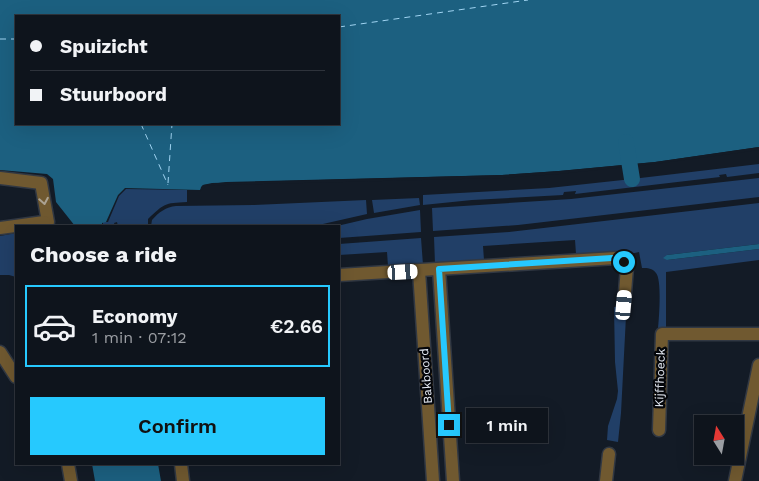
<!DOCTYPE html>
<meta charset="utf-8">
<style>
body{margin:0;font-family:"Work Sans",sans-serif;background:#1c2129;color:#f1f3f6;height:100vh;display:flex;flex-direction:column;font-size:19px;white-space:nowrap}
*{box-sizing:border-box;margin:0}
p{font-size:16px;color:#9b9ea3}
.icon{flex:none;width:28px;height:28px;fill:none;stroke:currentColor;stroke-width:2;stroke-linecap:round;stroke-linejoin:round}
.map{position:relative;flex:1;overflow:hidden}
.sheet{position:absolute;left:15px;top:225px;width:325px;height:240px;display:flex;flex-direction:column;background:#0e141c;border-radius:0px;box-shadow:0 5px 20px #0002,0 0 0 1px #2e333b}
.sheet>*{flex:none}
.banner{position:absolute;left:15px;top:15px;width:325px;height:110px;border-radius:0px;box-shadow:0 5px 20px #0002,0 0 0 1px #2e333b;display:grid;align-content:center;height:110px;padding:0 15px;background:#0e141c}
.needle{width:32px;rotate:349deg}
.tools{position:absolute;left:694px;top:415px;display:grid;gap:10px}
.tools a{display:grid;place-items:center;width:50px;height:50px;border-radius:0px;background:#0e141c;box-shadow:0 5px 20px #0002,0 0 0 1px #2e333b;font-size:25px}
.end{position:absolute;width:22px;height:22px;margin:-11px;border:6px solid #26c9fe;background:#111;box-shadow:0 0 0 2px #111}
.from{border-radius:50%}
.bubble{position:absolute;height:35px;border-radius:0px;background:#0e141c;box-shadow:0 5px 20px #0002,0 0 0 1px #2e333b;font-size:16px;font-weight:600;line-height:35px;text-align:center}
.car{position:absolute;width:15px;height:30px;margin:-15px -8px;border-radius:6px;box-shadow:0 0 4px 1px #0007;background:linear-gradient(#fff 24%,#345 0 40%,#fff 0 76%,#345 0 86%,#fff 0)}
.banner b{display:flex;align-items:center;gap:18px;height:48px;font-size:19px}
.banner b+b{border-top:1px solid #2e333b}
.banner i{width:12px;height:12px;background:#f1f3f6}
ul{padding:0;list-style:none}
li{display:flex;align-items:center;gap:15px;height:82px;margin:0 10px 8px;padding:0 5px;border:2px solid transparent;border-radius:0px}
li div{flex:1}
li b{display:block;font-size:19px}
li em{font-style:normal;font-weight:600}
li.selected{border-color:#26c9fe}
li>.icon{width:45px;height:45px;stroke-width:1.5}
h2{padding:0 15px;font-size:22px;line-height:60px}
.primary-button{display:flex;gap:10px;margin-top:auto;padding:10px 15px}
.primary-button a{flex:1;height:58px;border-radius:0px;background:#26c9fe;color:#111;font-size:20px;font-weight:600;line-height:58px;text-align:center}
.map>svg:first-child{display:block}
</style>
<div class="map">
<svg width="759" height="481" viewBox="0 0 759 481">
<rect width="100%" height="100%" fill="#131b26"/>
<path fill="#213f67" d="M759,164V173L727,177L726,174L719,175L720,177L575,194L576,191L564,192L563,195L472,200L423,205V195L549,188L632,179Z
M759,178V197L518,225L433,231L432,208L571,199Z
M126,189L187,190V202C164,203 164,204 148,219V226H118L117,222L114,223L115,226H103V222H108L119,196Z
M419,198L420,205L374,213L372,200Z
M366,200L367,214L314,226H151L152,220C159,212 166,207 176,206L254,205Z
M759,203V244L667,255V260L759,249V260L666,272V329H658C659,318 662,280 656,273C652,268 648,268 642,268L639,252L630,254L626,251H623L576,254L575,240L483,246L484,260L435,264L434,237L509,232Z
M420,210L421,232L339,238V226H337L367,219Z
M16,233V277L9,275H0V236Z
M421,238L423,265L388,266L387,252L339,255V244Z
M614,307H619V315L626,316L621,413L618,442L607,440L608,426L617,399L618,391L615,362Z"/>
<path fill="#1c6080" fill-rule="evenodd" d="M0,0H759V147L655,162L559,171L502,175L226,182L203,185L200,190L125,188L118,195L106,222L102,223V226H75L56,202L53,179L47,174L0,170ZM16,16H339V124H16Z
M759,244V249L667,260L663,258L667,255Z
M92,464H158L161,481H95Z"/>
<path fill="#131b26" d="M759,147V150L730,154L655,164L559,174L502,178L226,185L206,186L200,192L201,187L203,185L212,183L502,175L559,171L655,162Z"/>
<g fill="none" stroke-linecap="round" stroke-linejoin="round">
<path stroke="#1c6080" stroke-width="16" d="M626,142L632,179"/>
<path stroke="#a1d5f3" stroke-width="1" stroke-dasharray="6 5" stroke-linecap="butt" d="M339,27L528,0
M0,39H16
M141,124L168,185
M168,183L172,124"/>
<g stroke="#313843" stroke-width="15">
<path id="pedestrian" d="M0,178L41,183L48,222H44"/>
</g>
<g stroke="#313843" stroke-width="15">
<path id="minor" d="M0,228L44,222
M439,269L453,481
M419,271L433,481
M339,275L616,258L622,260L627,267L624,305
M0,352L16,377
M659,430L662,334H759
M68,464L71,481
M181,464L183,481
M606,481L609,454
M735,481L759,365"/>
</g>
<use href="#pedestrian" stroke="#705930" stroke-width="12"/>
<use href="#minor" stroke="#705930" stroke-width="12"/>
</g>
<defs><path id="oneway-chevron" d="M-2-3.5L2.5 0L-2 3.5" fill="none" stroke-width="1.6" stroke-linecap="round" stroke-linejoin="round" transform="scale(1.25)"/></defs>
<use stroke="#aba292" href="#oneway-chevron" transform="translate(44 201) rotate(80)"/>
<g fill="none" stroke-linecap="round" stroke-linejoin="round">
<path stroke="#26c9fe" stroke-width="6" d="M449,425L439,269L612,258H620L624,262"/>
</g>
<g text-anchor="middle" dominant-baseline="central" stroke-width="4.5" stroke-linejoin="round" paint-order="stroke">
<g font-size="12" fill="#e6ebf4" stroke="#04060a">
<text transform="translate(426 376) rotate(-94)">Bakboord</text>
<text transform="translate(660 378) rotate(-88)">Kijffhoeck</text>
</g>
</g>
</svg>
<div class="tools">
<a><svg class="needle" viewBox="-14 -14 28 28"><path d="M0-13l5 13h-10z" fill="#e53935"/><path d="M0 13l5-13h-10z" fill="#9b9ea3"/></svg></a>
</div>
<i class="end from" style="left:624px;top:262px"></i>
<i class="end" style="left:449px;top:425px"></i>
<div class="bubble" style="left:466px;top:408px;width:82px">1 min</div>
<i class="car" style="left:403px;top:272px;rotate:87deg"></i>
<i class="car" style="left:624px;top:305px;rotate:5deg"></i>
<div class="banner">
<b><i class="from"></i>Spuizicht</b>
<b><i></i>Stuurboord</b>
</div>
<section class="sheet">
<h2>Choose a ride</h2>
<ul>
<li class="selected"><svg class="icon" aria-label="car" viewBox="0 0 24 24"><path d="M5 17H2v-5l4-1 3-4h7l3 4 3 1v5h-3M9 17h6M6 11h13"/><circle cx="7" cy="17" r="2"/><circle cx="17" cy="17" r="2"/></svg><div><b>Economy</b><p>1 min · 07:12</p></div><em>€2.66</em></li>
</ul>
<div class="primary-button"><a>Confirm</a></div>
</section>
</div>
